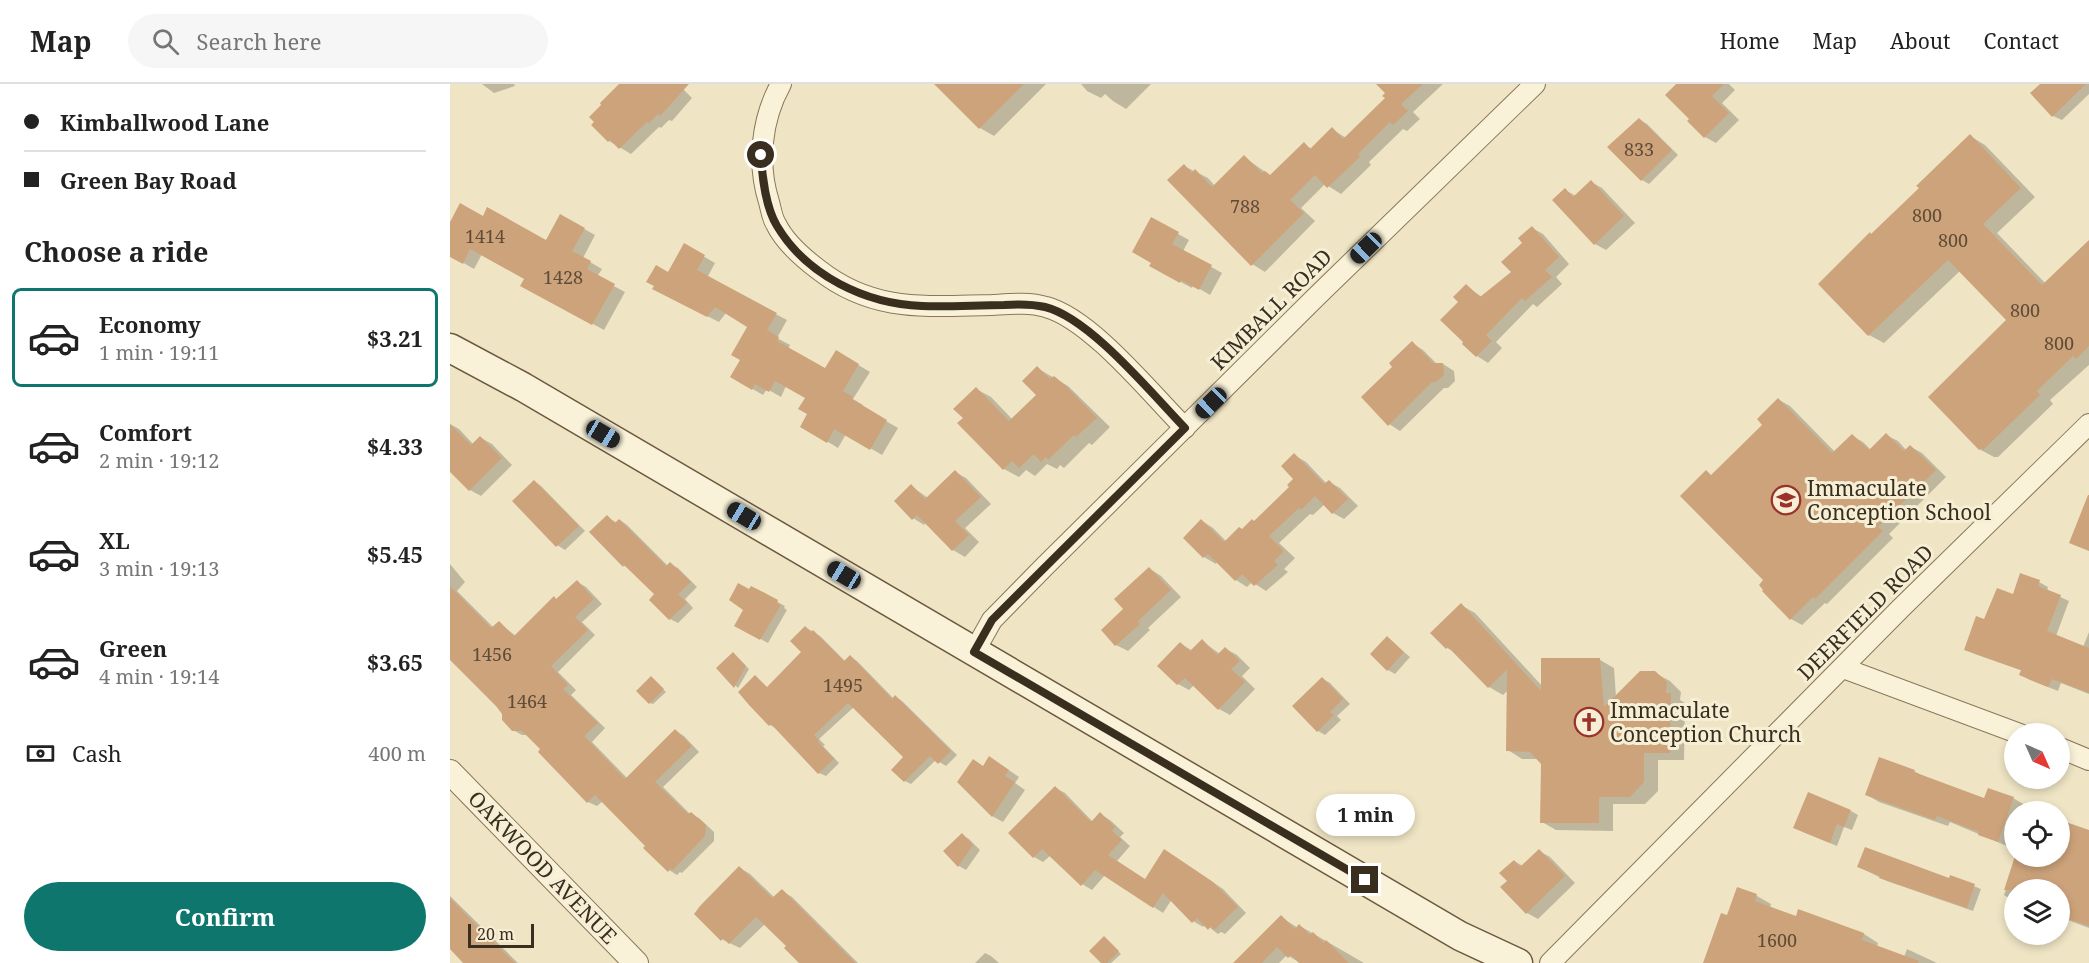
<!DOCTYPE html>
<meta charset="utf-8">
<style>
body{margin:0;font-family:"Noto Serif",serif;background:#f6f6f6;color:#222;height:100vh;display:flex;flex-direction:column;font-size:22px;white-space:nowrap}
*{box-sizing:border-box;margin:0}
p{font-size:20px;color:#767676}
.icon{flex:none;width:33px;height:33px;fill:none;stroke:currentColor;stroke-width:2;stroke-linecap:round;stroke-linejoin:round}
.map{position:relative;flex:1;overflow:hidden}
.side{display:flex;flex-direction:column;background:#fff;width:450px}
.side>*{flex:none}
.hud{display:grid;align-content:center;height:132px;padding:0 24px;background:#fff}
.needle{width:39px;rotate:135deg}
.tools{position:absolute;left:1554px;top:639px;display:grid;gap:12px}
.tools a{display:grid;place-items:center;width:66px;height:66px;border-radius:50%;background:#fff;box-shadow:0 3px 9px #0003;font-size:30px}
.scale{position:absolute;left:18px;bottom:15px;width:66px;box-sizing:border-box;padding-left:6px;border:3px solid #3a2e1f;border-top:0;font-size:16px;line-height:21px;white-space:nowrap;color:#3a2e1f;-webkit-text-stroke:4px #f6efd5;paint-order:stroke}
.end{position:absolute;width:27px;height:27px;margin:-14px;border:8px solid #3a2e1f;background:#fff;box-shadow:0 0 0 3px #fff}
.from{border-radius:50%}
.bubble{position:absolute;height:42px;border-radius:21px;background:#fff;box-shadow:0 3px 9px #0003;font-size:20px;font-weight:700;line-height:42px;text-align:center}
.car{position:absolute;width:18px;height:36px;margin:-18px -9px;border-radius:8px;box-shadow:0 0 4px 2px #0007;background:linear-gradient(#222 24%,#8ab4d8 0 40%,#222 0 76%,#8ab4d8 0 86%,#222 0)}
.hud b{display:flex;align-items:center;gap:21px;height:57px;font-size:22px}
.hud b+b{border-top:2px solid #e0e0e0}
.hud i{width:15px;height:15px;background:#222}
ul{padding:0;list-style:none}
li{display:flex;align-items:center;gap:18px;height:99px;margin:0 12px 9px;padding:0 12px;border:3px solid transparent;border-radius:9px}
li div{flex:1}
li b{display:block;font-size:22px}
li em{font-style:normal;font-weight:700}
li.active{border-color:#0f766e}
li>.icon{width:54px;height:54px;stroke-width:1.5}
h2{padding:0 24px;font-size:27px;line-height:72px}
.pay{display:flex;align-items:center;gap:15px;height:66px;padding:0 24px;font-size:22px}
.pay p{margin-inline-start:auto}
.button{display:flex;gap:12px;margin-top:auto;padding:12px 24px}
.button a{flex:1;height:69px;border-radius:36px;background:#0f766e;color:#fff;font-size:24px;font-weight:700;line-height:69px;text-align:center}
header{display:flex;align-items:center;gap:36px;box-sizing:border-box;height:84px;padding:0 30px;background:#fff;border-bottom:2px solid #e0e0e0}
header strong{font-size:28px}
nav{display:flex;gap:33px;margin-inline-start:auto;font-size:21px}
.search{width:420px;height:54px;background:#f6f6f6;display:flex;align-items:center;gap:15px;box-sizing:border-box;padding:0 21px;border-radius:33px;color:#767676;font-size:22px}
main{display:flex;flex:1;min-height:0}
.map>svg:first-child{display:block}
</style>
<header>
<strong>Map</strong>
<div class="search"><svg class="icon" aria-label="search" viewBox="0 0 24 24"><circle cx="10" cy="10" r="6"/><path d="M15 15l6 6"/></svg>Search here</div>
<nav><a>Home</a><a>Map</a><a>About</a><a>Contact</a></nav>
</header>
<main>
<section class="side">
<div class="hud">
<b><i class="from"></i>Kimballwood Lane</b>
<b><i></i>Green Bay Road</b>
</div>
<h2>Choose a ride</h2>
<ul>
<li class="active"><svg class="icon" aria-label="car" viewBox="0 0 24 24"><path d="M5 17H2v-5l4-1 3-4h7l3 4 3 1v5h-3M9 17h6M6 11h13"/><circle cx="7" cy="17" r="2"/><circle cx="17" cy="17" r="2"/></svg><div><b>Economy</b><p>1 min · 19:11</p></div><em>$3.21</em></li>
<li><svg class="icon" aria-label="car" viewBox="0 0 24 24"><path d="M5 17H2v-5l4-1 3-4h7l3 4 3 1v5h-3M9 17h6M6 11h13"/><circle cx="7" cy="17" r="2"/><circle cx="17" cy="17" r="2"/></svg><div><b>Comfort</b><p>2 min · 19:12</p></div><em>$4.33</em></li>
<li><svg class="icon" aria-label="car" viewBox="0 0 24 24"><path d="M5 17H2v-5l4-1 3-4h7l3 4 3 1v5h-3M9 17h6M6 11h13"/><circle cx="7" cy="17" r="2"/><circle cx="17" cy="17" r="2"/></svg><div><b>XL</b><p>3 min · 19:13</p></div><em>$5.45</em></li>
<li><svg class="icon" aria-label="car" viewBox="0 0 24 24"><path d="M5 17H2v-5l4-1 3-4h7l3 4 3 1v5h-3M9 17h6M6 11h13"/><circle cx="7" cy="17" r="2"/><circle cx="17" cy="17" r="2"/></svg><div><b>Green</b><p>4 min · 19:14</p></div><em>$3.65</em></li>
</ul>
<div class="pay"><svg class="icon" aria-label="cash" viewBox="0 0 24 24"><path d="M3 7h18v10H3z"/><circle cx="12" cy="12" r="2"/></svg>Cash<p>400 m</p></div>
<div class="button"><a>Confirm</a></div>
</section>
<div class="map">
<svg width="1639" height="879" viewBox="0 0 1639 879">
<rect width="100%" height="100%" fill="#efe5c5"/>
<path fill="#0003" d="M32,0H64L65,2L44,9Z
M171,0H228L242,14L222,37L219,36L211,44L209,43L181,70L159,57Z
M495,0H596L544,52L530,44L490,4Z
M631,0H701L676,25L663,17L655,10L651,14L637,7Z
M929,0H993L963,28L970,35L957,47L953,45L919,78L921,81L891,110L875,100L851,124L865,137L815,188L802,180L734,82L758,94L765,102L794,73L821,92L854,60L862,65L882,45L896,54L937,14V9Z
M1228,0H1279L1285,6L1272,19L1289,36L1266,59L1255,53L1241,35Z
M1592,0H1639V10L1612,36L1603,32Z
M1190,36L1197,40L1228,71L1199,100L1192,96Z
M1520,52L1535,61L1585,113L1547,149L1596,200L1639,170V281L1600,316L1603,320L1548,373H1544L1529,365L1558,236L1511,186L1434,259L1419,251L1422,151L1471,105Z
M1141,98L1152,104L1185,139L1156,166L1145,160L1115,106L1126,112Z
M111,132L145,151L133,174L152,185L147,193L175,208L154,246L72,201L76,195L32,170L24,185L0,171V141L33,134L96,158Z
M701,135L739,156L733,167L772,189L760,211L743,201L742,204L701,182Z
M1082,144L1093,150L1119,180L1106,193L1112,200L1087,223L1083,220L1046,258L1052,264L1038,279L1027,272L1010,218L1016,202L1032,213L1063,189Z
M234,161L265,179L257,194L337,236L327,254L340,261L338,265L376,286L387,268L420,288L403,315L413,321L412,323L448,344L432,371L396,350L388,364L352,342L359,330L357,314L336,302L331,313L317,305L313,311L282,293L292,275L299,242L276,229L269,238L215,211L219,190Z
M962,259L973,266L987,280H993L1004,287L1005,297L998,304H994L950,347L939,340L944,283Z
M587,284L618,302L660,343L642,361L639,359L614,384L610,381L607,385L597,380L585,392L576,386L569,393L554,385L515,334L526,305L541,313L563,336L588,311Z
M1329,316L1340,322L1385,368L1402,352L1413,358L1421,366L1436,351L1448,357L1457,367L1461,363L1472,369L1496,393L1439,450L1443,454L1377,520L1375,519L1352,541L1341,535L1315,496L1262,392L1315,341Z
M0,340L9,345L24,361L31,354L42,360L62,381L31,412L20,406L0,386Z
M844,371L856,378L877,400L879,398L890,404L908,422L894,435L883,429L875,420L863,431L860,430L829,459L845,474L834,485L838,488L816,507L802,498L797,503L786,496L767,478L766,480L754,473L735,454L752,437L763,444L777,458L805,438L841,403L845,395Z
M505,388L516,394L541,420L515,444L529,458L515,473L503,466L476,438L474,441L463,434L461,402L478,414Z
M84,397L91,402L135,447L115,466L107,461Z
M157,433L167,439L170,436L177,441L218,482L220,480L228,484L247,503L235,515L243,524L228,539L220,535L201,516L207,510L180,485L173,481Z
M0,480L15,498L7,507L44,544L49,539L66,552L127,498L136,503L152,520L132,538L145,551L108,588L126,606L121,611L155,644L142,658L178,695L226,647L234,652L249,668L213,703L240,730L249,734L264,748V757L232,789L230,788L227,791L219,786L153,717L147,722L138,718L78,651H72L63,646L54,630L0,575Z
M700,485L711,492L731,513L698,544L700,546L678,567L666,561L653,546L675,525Z
M1589,498L1598,503L1597,507L1619,517L1606,552L1633,563L1639,548V610L1611,599L1608,607L1580,596L1571,591L1573,587L1525,570L1516,565L1535,537L1564,512Z
M301,504L335,522L334,524L337,526L318,559L286,541L295,526Z
M1011,521L1025,529L1093,603L1150,576L1164,584L1166,613L1205,589L1220,597L1231,608L1230,616L1235,619L1234,676H1208V707L1195,720H1163V747L1106,746L1092,738V679L1089,675H1072L1058,666V606L1053,611L1039,603L1006,569L997,564Z
M355,543L370,552L396,578L401,573L407,577L444,615L446,613L452,617L507,671L496,682L486,676L461,700L455,697V673L404,623L369,655L375,661L373,662L389,679L376,692L369,689L327,645L320,641L305,593L318,604L353,568Z
M937,554L960,573L945,590L938,586Z
M752,557L770,570L776,565L787,571L800,584L792,592L805,605L780,631L769,625L744,601L739,606L728,600L731,560L743,567Z
M284,570L299,585L288,604L268,584Z
M873,595L880,599L900,620L887,632L891,636L875,651L868,647Z
M204,596L216,608L203,620L200,619Z
M551,681L569,693L565,699L575,706L553,738L542,732L534,683Z
M1464,687L1476,694L1535,716L1563,714L1575,721L1574,725L1581,728H1564V765L1500,738L1498,742L1429,718L1417,711Z
M606,704L615,709L643,738L650,730L660,736L674,749L670,753L680,762L667,777L695,796L724,772L773,805L796,829L775,850L771,848L768,850L755,840L753,843L743,837L722,815L713,829L655,791L642,806L632,800L601,771L593,778L584,773Z
M1401,727L1408,731L1402,746L1394,743L1387,762L1353,748Z
M1610,738L1639,748V844L1610,833V806H1564V817L1554,811L1567,772H1610Z
M512,751L519,755L530,766L516,786L509,782L495,767Z
M1089,767L1100,773L1125,799L1088,835L1077,829L1059,797L1064,777L1073,782Z
M1409,783L1500,796L1501,793L1531,805L1523,827L1437,797Z
M290,784L300,790L325,814L332,807L342,813L408,879H351L338,862L315,840L290,864L271,855Z
M1288,805L1307,812L1321,820L1320,824L1347,834L1349,827L1414,850L1428,859L1427,863L1454,873L1457,865L1487,879H1261Z
M0,812L68,879H15L0,864Z
M831,833L848,844L850,842L914,879H850L837,871L829,879H784Z
M657,856L671,870L661,879H653Z
M535,869L541,872L549,879H525Z"/>
<path fill="#cda37b" d="M169,0H239L210,32L208,30L199,39L197,38L169,65L160,56L158,58L141,41L144,38L139,33L151,21L150,19Z
M484,0H574L529,45Z
M926,0H973L951,20L958,27L943,41L940,38L908,70L910,73L877,104L865,91L840,116L854,129L801,182L717,96L734,80L742,89L745,85L762,103L794,71L812,89L815,87L820,91L854,58L860,65L882,43L893,55L935,14L932,12L935,9Z
M1226,0H1274L1262,12L1279,29L1254,54L1237,37L1239,35L1215,11Z
M1590,0H1636L1602,33L1580,9Z
M1189,34L1222,66L1191,97L1157,63Z
M1520,50L1571,104L1533,140L1592,201L1639,156V262L1626,275L1623,272L1587,307L1590,311L1533,366L1531,364L1529,366L1478,313L1556,236L1498,176L1418,252L1368,200L1420,148L1421,150L1469,104L1466,102Z
M1141,96L1174,132L1144,161L1102,116L1115,104L1123,113Z
M10,119L33,132L37,123L96,156L110,130L135,144L122,167L141,177L137,185L165,200L142,241L70,202L74,195L20,165L13,180L0,173V138Z
M701,133L729,148L722,160L762,181L749,206L731,196L730,199L699,182L701,179L682,168Z
M1082,142L1109,173L1095,186L1102,193L1075,217L1072,214L1036,251L1042,257L1026,273L1012,260L1013,258L990,236L1008,218L1003,213L1016,200L1030,213L1061,188L1051,178L1072,159L1068,154Z
M234,159L255,171L247,186L327,229L317,246L329,253L327,257L375,284L386,266L409,280L393,307L403,313L402,315L437,336L420,366L384,345L377,359L350,343L357,330L348,325L355,314L325,297L319,308L305,300L302,306L280,293L290,276L281,271L297,243L265,223L257,233L202,205L204,202L196,198L206,181L218,188Z
M962,257L983,279H993L994,291L986,298H982L938,342L911,313L942,283L939,279Z
M587,282L600,295L604,292L615,301L647,334L626,353L624,351L598,376L596,373L591,378L584,370L569,384L562,377L553,386L507,339L513,334L503,325L526,303L559,337L586,311L572,297Z
M1328,314L1382,369L1402,350L1419,366L1436,349L1454,367L1460,361L1486,386L1428,443L1433,447L1365,515L1363,513L1340,536L1312,507L1313,506L1309,501L1313,496L1230,412L1256,386L1261,391L1312,341L1307,335Z
M0,340L21,361L30,352L52,374L19,407L0,388Z
M844,369L874,400L879,396L898,415L882,430L865,412L851,426L849,424L819,452L834,467L824,477L828,481L804,502L792,490L785,497L758,470L753,474L733,454L751,435L774,458L789,443L792,445L802,435L804,437L839,403L837,401L843,395L831,382Z
M505,386L531,413L505,437L519,451L502,467L467,431L462,436L444,417L461,400L475,415Z
M84,396L129,442L106,463L62,417Z
M1638,411H1639V467L1619,459Z
M157,431L165,439L169,435L216,482L220,478L241,498L228,510L237,519L219,536L199,516L204,510L174,481L173,483L139,448Z
M699,483L721,506L688,537L690,540L665,562L651,546L673,525L664,515Z
M1570,489L1590,496L1588,502L1611,511L1597,547L1639,564V609L1602,595L1598,603L1569,591L1571,586L1514,566L1526,532L1534,535L1547,504L1563,510Z
M127,496L144,515L125,533L138,546L101,582L118,601L113,605L148,639L134,652L175,695L225,645L242,662L205,698L238,730L241,728L256,741L255,752L223,786L221,784L218,788L193,764L195,762L145,711L137,719L88,668L90,665L72,647H62L52,636V630L46,622L0,576V502L41,544L49,537L64,552L104,512L106,515Z
M288,499L299,505L301,502L315,509L328,516L327,519L331,521L310,556L284,542L293,526L279,516Z
M1011,519L1091,607V574H1150L1154,623L1190,587H1205L1217,598L1216,609H1221L1220,669H1194V698L1180,713H1149V739H1090L1091,680L1080,668L1056,667L1057,586L1038,604L998,563L996,565L980,549Z
M355,542L361,548L363,546L394,577L400,571L442,615L445,611L501,667L488,680L480,672L454,698L441,686L453,673L398,619L364,651L369,656L368,658L384,675L368,690L321,640L319,642L299,621L288,608L305,591L317,603L351,568L340,557Z
M937,552L954,568L937,587L920,570Z
M752,555L767,571L775,563L790,577L781,585L795,598L768,626L735,594L727,601L707,582L730,558L740,567Z
M283,568L296,582L284,604L266,584Z
M201,592L214,605L199,620L186,607Z
M872,593L893,615L880,628L884,631L867,648L842,622Z
M539,672L559,686L555,692L565,698L542,733L507,698L523,675L533,682Z
M1429,673L1465,686L1464,688L1534,714L1538,704L1564,713L1548,758L1528,751L1529,748L1487,732L1485,736L1415,711Z
M605,702L641,738L650,728L665,743L662,747L672,756L658,771L695,795L714,765L763,798L788,823L764,846L761,842L758,846L747,834L742,839L713,809L703,824L645,786L631,802L592,765L583,774L558,749Z
M1358,708L1401,726L1394,743L1387,740L1380,759L1343,744Z
M1610,736L1639,746V842L1610,832V806H1554L1565,772H1610Z
M512,749L523,761L508,783L493,767Z
M1415,763L1499,794L1500,791L1525,800L1517,824L1429,794L1430,792L1407,783Z
M1089,765L1115,792L1076,830L1050,803L1057,797L1049,789L1064,776L1070,783Z
M289,782L322,814L332,805L405,879H349L334,864L336,862L306,833L279,860L273,854L271,857L244,830L250,822Z
M1287,803L1307,810L1305,817L1346,832L1348,825L1414,849L1412,856L1469,877L1468,879H1253L1271,829L1277,831Z
M0,814L28,843L65,879H13L0,865Z
M831,831L845,845L849,840L860,851L863,848L874,859L876,856L899,879H849L841,871L838,874L827,863L812,879H783Z
M654,852L669,867L657,879H651L639,867Z"/>
<g fill="none" stroke-linecap="round" stroke-linejoin="round">
<g stroke="#8a775b" stroke-width="22">
<path id="minor" d="M331,0C311,36 307,80 319,118C321,125 322,134 326,140C335,159 353,174 369,186C424,229 476,222 542,221C560,220 579,218 596,223C641,235 701,310 735,344
M524,568L542,536L594,483L866,213L1085,0
M1393,584L1570,650
M1610,664L1639,676
M1100,879L1451,524L1639,340"/>
</g>
<g stroke="#8a775b" stroke-width="26">
<path id="tertiary" d="M0,688L186,879"/>
</g>
<g stroke="#6c583e" stroke-width="31">
<path id="secondary" d="M0,264L73,303L1010,852L1068,879"/>
</g>
<use href="#minor" stroke="#f9f2d9" stroke-width="20"/>
<use href="#tertiary" stroke="#f9f2d9" stroke-width="24"/>
<use href="#secondary" stroke="#f9f2d9" stroke-width="28"/>
</g>
<g fill="none" stroke-linecap="round" stroke-linejoin="round">
<path stroke="#3a2e1f" stroke-width="8" d="M311,71C312,92 316,124 327,142C357,192 416,220 472,222C500,223 527,221 554,221C568,220 582,220 595,223C640,234 702,310 735,344L542,536L524,568L915,796"/>
</g>
<defs>
<g id="school-ring" transform="scale(1.5)"><circle r="9.5" fill="#f6efd5" stroke="#9a312a" stroke-width="1.5"/><path d="M0-5L7-2L0 1L-7-2ZM-4 1L0 2.5L4 1V4Q0 6-4 4Z" fill="#9a312a"/></g>
<g id="church-ring" transform="scale(1.5)"><circle r="9.5" fill="#f6efd5" stroke="#9a312a" stroke-width="1.5"/><path d="M-1.2-6h2.4v3.5h3.3v2.4h-3.3V6h-2.4V-.1h-3.3v-2.4h3.3Z" fill="#9a312a"/></g>
</defs>
<g fill-rule="evenodd">
<use href="#school-ring" x="1336" y="416"/>
<use href="#church-ring" x="1139" y="638"/>
</g>
<g text-anchor="middle" dominant-baseline="central" stroke-width="6" stroke-linejoin="round" paint-order="stroke">
<g font-size="18" fill="#5f4b36">
<text x="1189" y="65">833</text>
<text x="795" y="122">788</text>
<text x="1477" y="131">800</text>
<text x="35" y="152">1414</text>
<text x="1503" y="156">800</text>
<text x="113" y="193">1428</text>
<text x="1575" y="226">800</text>
<text x="1609" y="259">800</text>
<text x="42" y="570">1456</text>
<text x="393" y="601">1495</text>
<text x="77" y="617">1464</text>
<text x="1327" y="856">1600</text>
</g>
<g font-size="21" fill="#3a2e1f" stroke="#f6efd5">
<text transform="translate(821 225) rotate(-45)">KIMBALL ROAD</text>
<text transform="translate(1415 528) rotate(-45)">DEERFIELD ROAD</text>
<text transform="translate(93 783) rotate(46)">OAKWOOD AVENUE</text>
</g>
<g font-size="21" fill="#3a2e1f" stroke="#f6efd5" text-anchor="start">
<text x="1357" y="404">Immaculate<tspan x="1357" dy="24">Conception School</tspan></text>
<text x="1160" y="626">Immaculate<tspan x="1160" dy="24">Conception Church</tspan></text>
</g>
</g>
</svg>
<div class="tools">
<a><svg class="needle" viewBox="-14 -14 28 28"><path d="M0-13l5 13h-10z" fill="#e53935"/><path d="M0 13l5-13h-10z" fill="#767676"/></svg></a>
<a><svg class="icon" aria-label="locate" viewBox="0 0 24 24"><circle cx="12" cy="12" r="6"/><path d="M12 2v4M12 18v4M2 12h4M18 12h4"/></svg></a>
<a><svg class="icon" aria-label="layers" viewBox="0 0 24 24"><path d="M12 4l9 5-9 5-9-5zM3 14l9 5 9-5"/></svg></a>
</div>
<div class="scale">20 m</div>
<i class="end from" style="left:311px;top:71px"></i>
<i class="end" style="left:915px;top:796px"></i>
<div class="bubble" style="left:866px;top:710px;width:99px">1 min</div>
<i class="car" style="left:916px;top:164px;rotate:226deg"></i>
<i class="car" style="left:761px;top:319px;rotate:226deg"></i>
<i class="car" style="left:153px;top:350px;rotate:121deg"></i>
<i class="car" style="left:294px;top:432px;rotate:301deg"></i>
<i class="car" style="left:394px;top:491px;rotate:301deg"></i>
</div>
</main>
